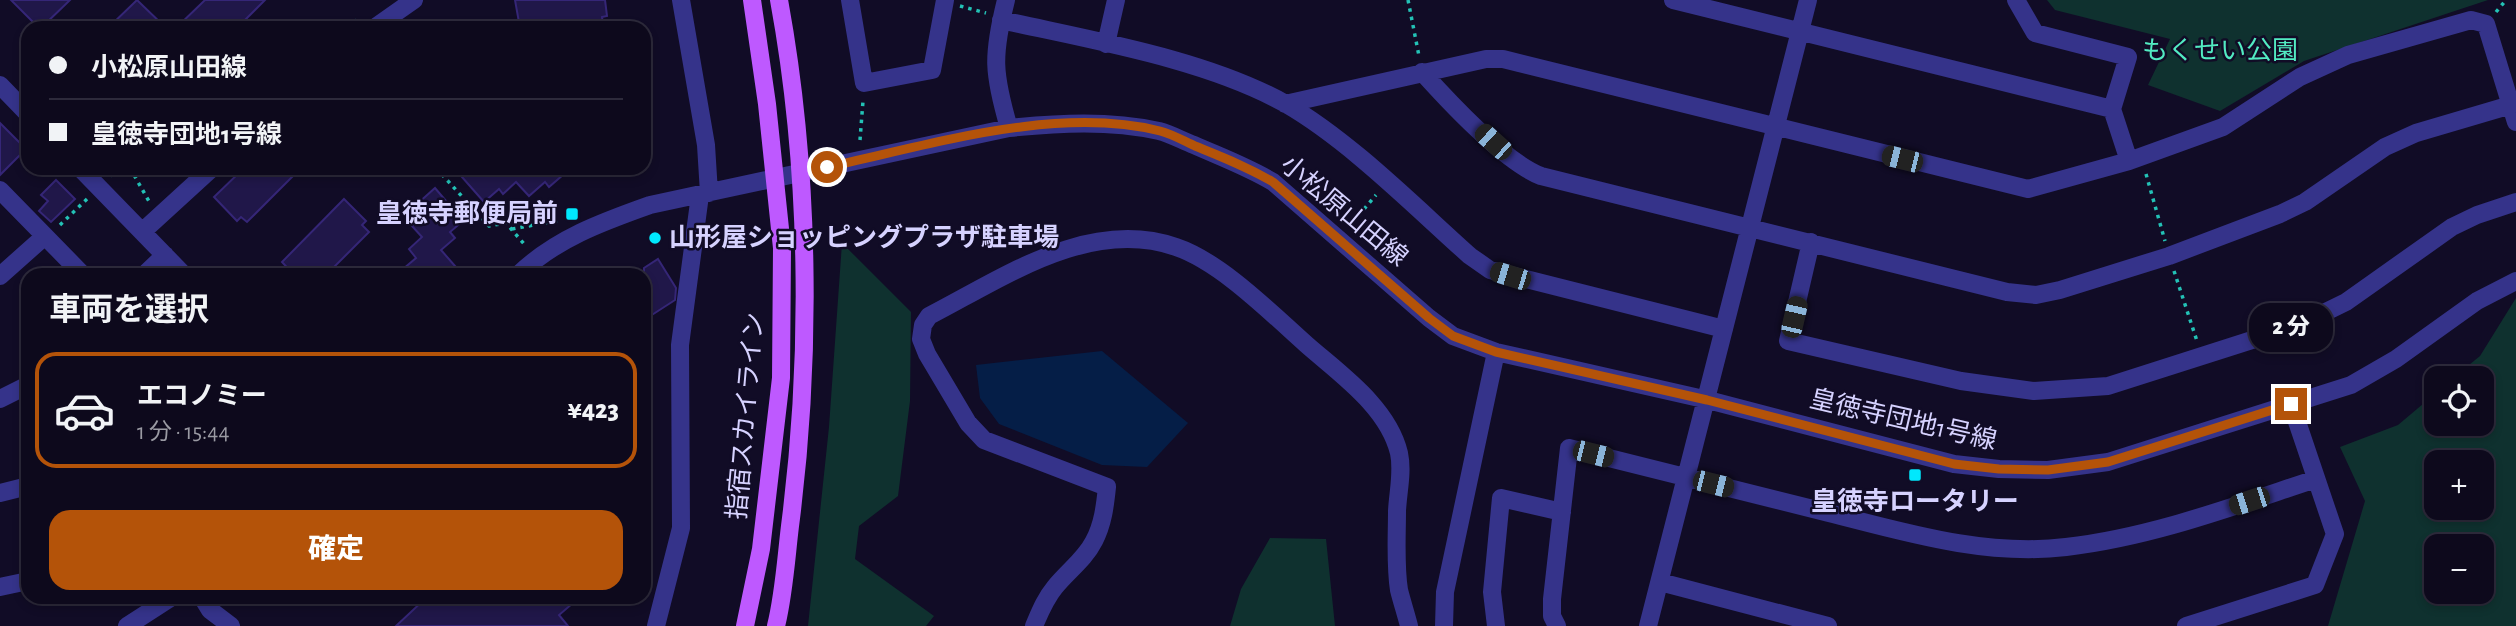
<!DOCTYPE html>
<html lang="ja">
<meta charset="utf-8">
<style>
body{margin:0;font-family:"Alegreya Sans","Noto Sans JP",sans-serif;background:#161225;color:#f1f3f6;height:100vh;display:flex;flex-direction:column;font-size:26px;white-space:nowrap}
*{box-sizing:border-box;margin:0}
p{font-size:23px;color:#9a9aa3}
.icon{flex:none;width:38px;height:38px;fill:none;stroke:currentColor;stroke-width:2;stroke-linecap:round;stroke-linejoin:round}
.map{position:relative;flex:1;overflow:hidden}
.side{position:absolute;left:21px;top:268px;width:630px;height:336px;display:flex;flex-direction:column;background:#0d091c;border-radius:21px;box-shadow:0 4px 10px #0003,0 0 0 2px #2d2a3b}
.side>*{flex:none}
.hud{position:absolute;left:21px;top:21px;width:630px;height:154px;border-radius:21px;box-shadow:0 4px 10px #0003,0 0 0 2px #2d2a3b;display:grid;align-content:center;height:154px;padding:0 28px;background:#0d091c}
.fabs{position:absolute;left:2424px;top:366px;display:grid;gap:14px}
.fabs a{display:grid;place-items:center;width:70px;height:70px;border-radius:14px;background:#0d091c;box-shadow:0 4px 10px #0003,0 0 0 2px #2d2a3b;font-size:35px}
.end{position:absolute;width:32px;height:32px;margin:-16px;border:9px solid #b45309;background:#fff;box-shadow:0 0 0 4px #fff}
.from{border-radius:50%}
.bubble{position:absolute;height:49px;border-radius:21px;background:#0d091c;box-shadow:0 4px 10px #0003,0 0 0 2px #2d2a3b;font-size:23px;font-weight:800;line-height:49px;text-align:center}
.car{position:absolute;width:21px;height:42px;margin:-21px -10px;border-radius:9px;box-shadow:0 0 5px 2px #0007;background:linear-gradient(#222 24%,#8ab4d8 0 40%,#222 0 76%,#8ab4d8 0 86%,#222 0)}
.hud b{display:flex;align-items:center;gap:24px;height:66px;font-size:26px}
.hud b+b{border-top:2px solid #2d2a3b}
.hud i{width:18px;height:18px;background:#f1f3f6}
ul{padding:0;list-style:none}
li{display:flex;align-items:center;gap:21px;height:116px;margin:0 14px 10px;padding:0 14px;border:4px solid #2d2a3b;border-radius:21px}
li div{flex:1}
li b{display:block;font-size:26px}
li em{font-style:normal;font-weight:800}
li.on{border-color:#b45309}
li>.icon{width:63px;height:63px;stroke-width:1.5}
h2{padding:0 28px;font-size:32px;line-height:84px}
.cta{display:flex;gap:14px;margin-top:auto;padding:14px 28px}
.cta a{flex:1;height:80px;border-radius:21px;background:#b45309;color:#fff;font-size:28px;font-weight:800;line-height:80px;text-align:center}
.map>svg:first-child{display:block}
</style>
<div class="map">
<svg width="2516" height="626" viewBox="0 0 2516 626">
<rect width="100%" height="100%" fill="#110c26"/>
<path fill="#0f312f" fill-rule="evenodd" d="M2047,0H2488L2304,61L2220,111L2148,85L2170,39L2055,10Z
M842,243L911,312L910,401L898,496L859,526L855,559L934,616L926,626H808L829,427Z
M2516,298V626H2328L2365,501L2340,447L2398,425L2436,393V424H2482V378H2453L2480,356ZM2436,462H2482V508H2436ZM2436,546H2482V592H2436Z
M1270,538L1326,539L1335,626H1230L1241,589Z"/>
<path fill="#051e47" d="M1102,351L1188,423L1147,467L1102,465L999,424L980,398L976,365Z"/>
<path fill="#201749" stroke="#352677" stroke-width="2" d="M11,0H70L42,27L36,21L34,23Z
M137,0L166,28H108Z
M205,0H265L237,28H176Z
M515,0H605L607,16L602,17L603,24L581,28H520Z
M0,123L26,149L0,175Z
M244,168H301L247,222L241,217L237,221L214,197Z
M454,168H571L549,187L545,182L529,196L516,182L503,194L499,189L484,202Z
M56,180L75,199L51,222L39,211L48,201L41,195Z
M435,188L463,221L450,232L455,238L441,250L455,266L445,275H396L416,258L409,249L422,237L412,226L426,214L417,204Z
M344,199L366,221L362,225L369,232L326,275H294L282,262Z
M658,259L676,288L675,300L644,320V268Z
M427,597H580L559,615L568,626H396Z"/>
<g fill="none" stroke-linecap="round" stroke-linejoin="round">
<path stroke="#23c2b6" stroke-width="3.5" stroke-dasharray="3.5 5" stroke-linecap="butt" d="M1408,0L1419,56
M960,6L986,13
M2496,12L2506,0
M348,28L357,20
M860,140L863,101
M130,168L150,203
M436,168L489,226L506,223L525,245
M2146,174L2165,241
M110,176L119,168
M1353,222L1376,195
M60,225L87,199
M512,229L561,220
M2174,271L2197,341"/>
<path stroke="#35338a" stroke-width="18" d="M681,0L706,145L709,193
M850,0L864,83L932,70L945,0
M1006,0C992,56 993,73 1009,128
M1673,0L2112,109L2129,161
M2016,0L2035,33L2128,57L2112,109
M1001,20C1090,40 1206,59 1286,104C1350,141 1414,206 1470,256L1490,270L1724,329
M374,28L414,0
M1106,44L1116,0
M1422,72C1449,102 1505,162 1541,176L2007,292L2036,295L2060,290L2169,256L2280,214L2305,202L2385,147L2416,133L2511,105
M0,85L28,114
M1285,104L1486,59H1503L2028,189L2129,161L2223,127L2300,77L2348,55L2471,20L2486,24L2516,122
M80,168L184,275
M0,190L83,275
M142,232L212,168
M1811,242L1788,341L1961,381L2034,391L2108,386L2299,325L2346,302L2452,227L2477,215L2516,202
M144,275L165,255
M518,275C555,239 602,222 650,205L1009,128C1059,123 1109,120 1159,131C1171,134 1183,141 1194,145C1221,157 1248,167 1273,182L1429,318L1453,336L1496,352L1708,400L1954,464L1999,469L2048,470L2108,462L2351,385L2396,359L2477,301L2516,281
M0,276L45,236
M0,399L28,385
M0,493L28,486
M1660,582L1828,626
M0,587L28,581
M202,597L210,610L231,626
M127,626L172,597
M656,626L681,528L680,345L700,195
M1034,626C1040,612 1045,599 1055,587C1068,571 1085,559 1094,541C1103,524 1105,506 1107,487L984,440L968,423L927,354L921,339L923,325L929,316C1003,278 1089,217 1176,247C1221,262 1272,314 1307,345C1340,374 1388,407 1399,453C1403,472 1398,491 1397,511C1397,536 1395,565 1399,590C1402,602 1406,614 1409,626
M1444,626L1445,592L1496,352
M1496,626L1492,592L1501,498L1562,512
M1557,626L1552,616V599L1569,448C1653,469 1737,490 1821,511C1901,531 1983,557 2066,547C2152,537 2234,506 2316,479
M1648,626L1808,0
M2186,626L2315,585L2335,534L2291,404"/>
<path stroke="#be59ff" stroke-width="18" d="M745,626L761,549L781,378L782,248L767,104L752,0
M776,626C784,594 786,559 790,526C812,356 810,169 779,0"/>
</g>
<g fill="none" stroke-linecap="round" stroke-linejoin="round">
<path stroke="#b45309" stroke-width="9" d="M827,167C930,145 1056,105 1160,131C1172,134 1184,141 1195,146C1222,157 1248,167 1273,182L1429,318L1453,336L1496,352L1707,400L1954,464L1999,469L2048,470L2108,462L2291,404"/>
</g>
<g fill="#00e8fd" stroke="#110c26" stroke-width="2.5">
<rect x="565" y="207" width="14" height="14" rx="3.5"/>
<circle cx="655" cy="238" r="7"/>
<rect x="1908" y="468" width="14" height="14" rx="3.5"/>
</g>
<g text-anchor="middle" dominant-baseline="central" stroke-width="5" stroke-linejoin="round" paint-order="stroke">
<g font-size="26" fill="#52ebc2" stroke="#110c26">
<text x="2220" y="51">もくせい公園</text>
</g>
<g font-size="26" fill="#d6d2ff" stroke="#110c26">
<text transform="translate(1344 211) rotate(40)">小松原山田線</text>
<text transform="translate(746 416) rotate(-85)">指宿スカイライン</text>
<text transform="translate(1903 420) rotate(13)">皇徳寺団地1号線</text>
</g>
<g font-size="26" font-weight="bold" fill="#d6d2ff" stroke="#110c26" text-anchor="end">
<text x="558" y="214">皇徳寺郵便局前</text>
<text x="669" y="238" text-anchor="start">山形屋ショッピングプラザ駐車場</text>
<text x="1915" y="502" text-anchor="middle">皇徳寺ロータリー</text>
</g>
</g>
</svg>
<div class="fabs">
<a><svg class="icon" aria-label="locate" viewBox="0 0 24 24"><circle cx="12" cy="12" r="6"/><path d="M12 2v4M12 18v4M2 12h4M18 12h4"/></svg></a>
<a>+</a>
<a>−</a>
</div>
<i class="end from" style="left:827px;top:167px"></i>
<i class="end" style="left:2291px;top:404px"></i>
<div class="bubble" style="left:2249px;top:303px;width:84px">2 分</div>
<i class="car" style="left:1493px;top:142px;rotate:312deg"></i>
<i class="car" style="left:1902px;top:159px;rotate:284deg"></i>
<i class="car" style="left:1510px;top:276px;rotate:287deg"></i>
<i class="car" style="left:1794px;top:317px;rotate:13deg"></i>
<i class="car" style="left:1593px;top:454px;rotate:104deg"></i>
<i class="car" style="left:1713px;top:484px;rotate:104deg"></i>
<i class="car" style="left:2249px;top:501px;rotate:252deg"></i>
<div class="hud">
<b><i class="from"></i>小松原山田線</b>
<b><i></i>皇徳寺団地1号線</b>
</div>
<section class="side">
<h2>車両を選択</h2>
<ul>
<li class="on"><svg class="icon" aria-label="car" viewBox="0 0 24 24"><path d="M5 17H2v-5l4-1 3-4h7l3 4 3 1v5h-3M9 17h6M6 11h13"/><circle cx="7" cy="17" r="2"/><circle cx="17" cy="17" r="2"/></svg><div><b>エコノミー</b><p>1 分 · 15:44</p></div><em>¥423</em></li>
</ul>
<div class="cta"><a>確定</a></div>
</section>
</div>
